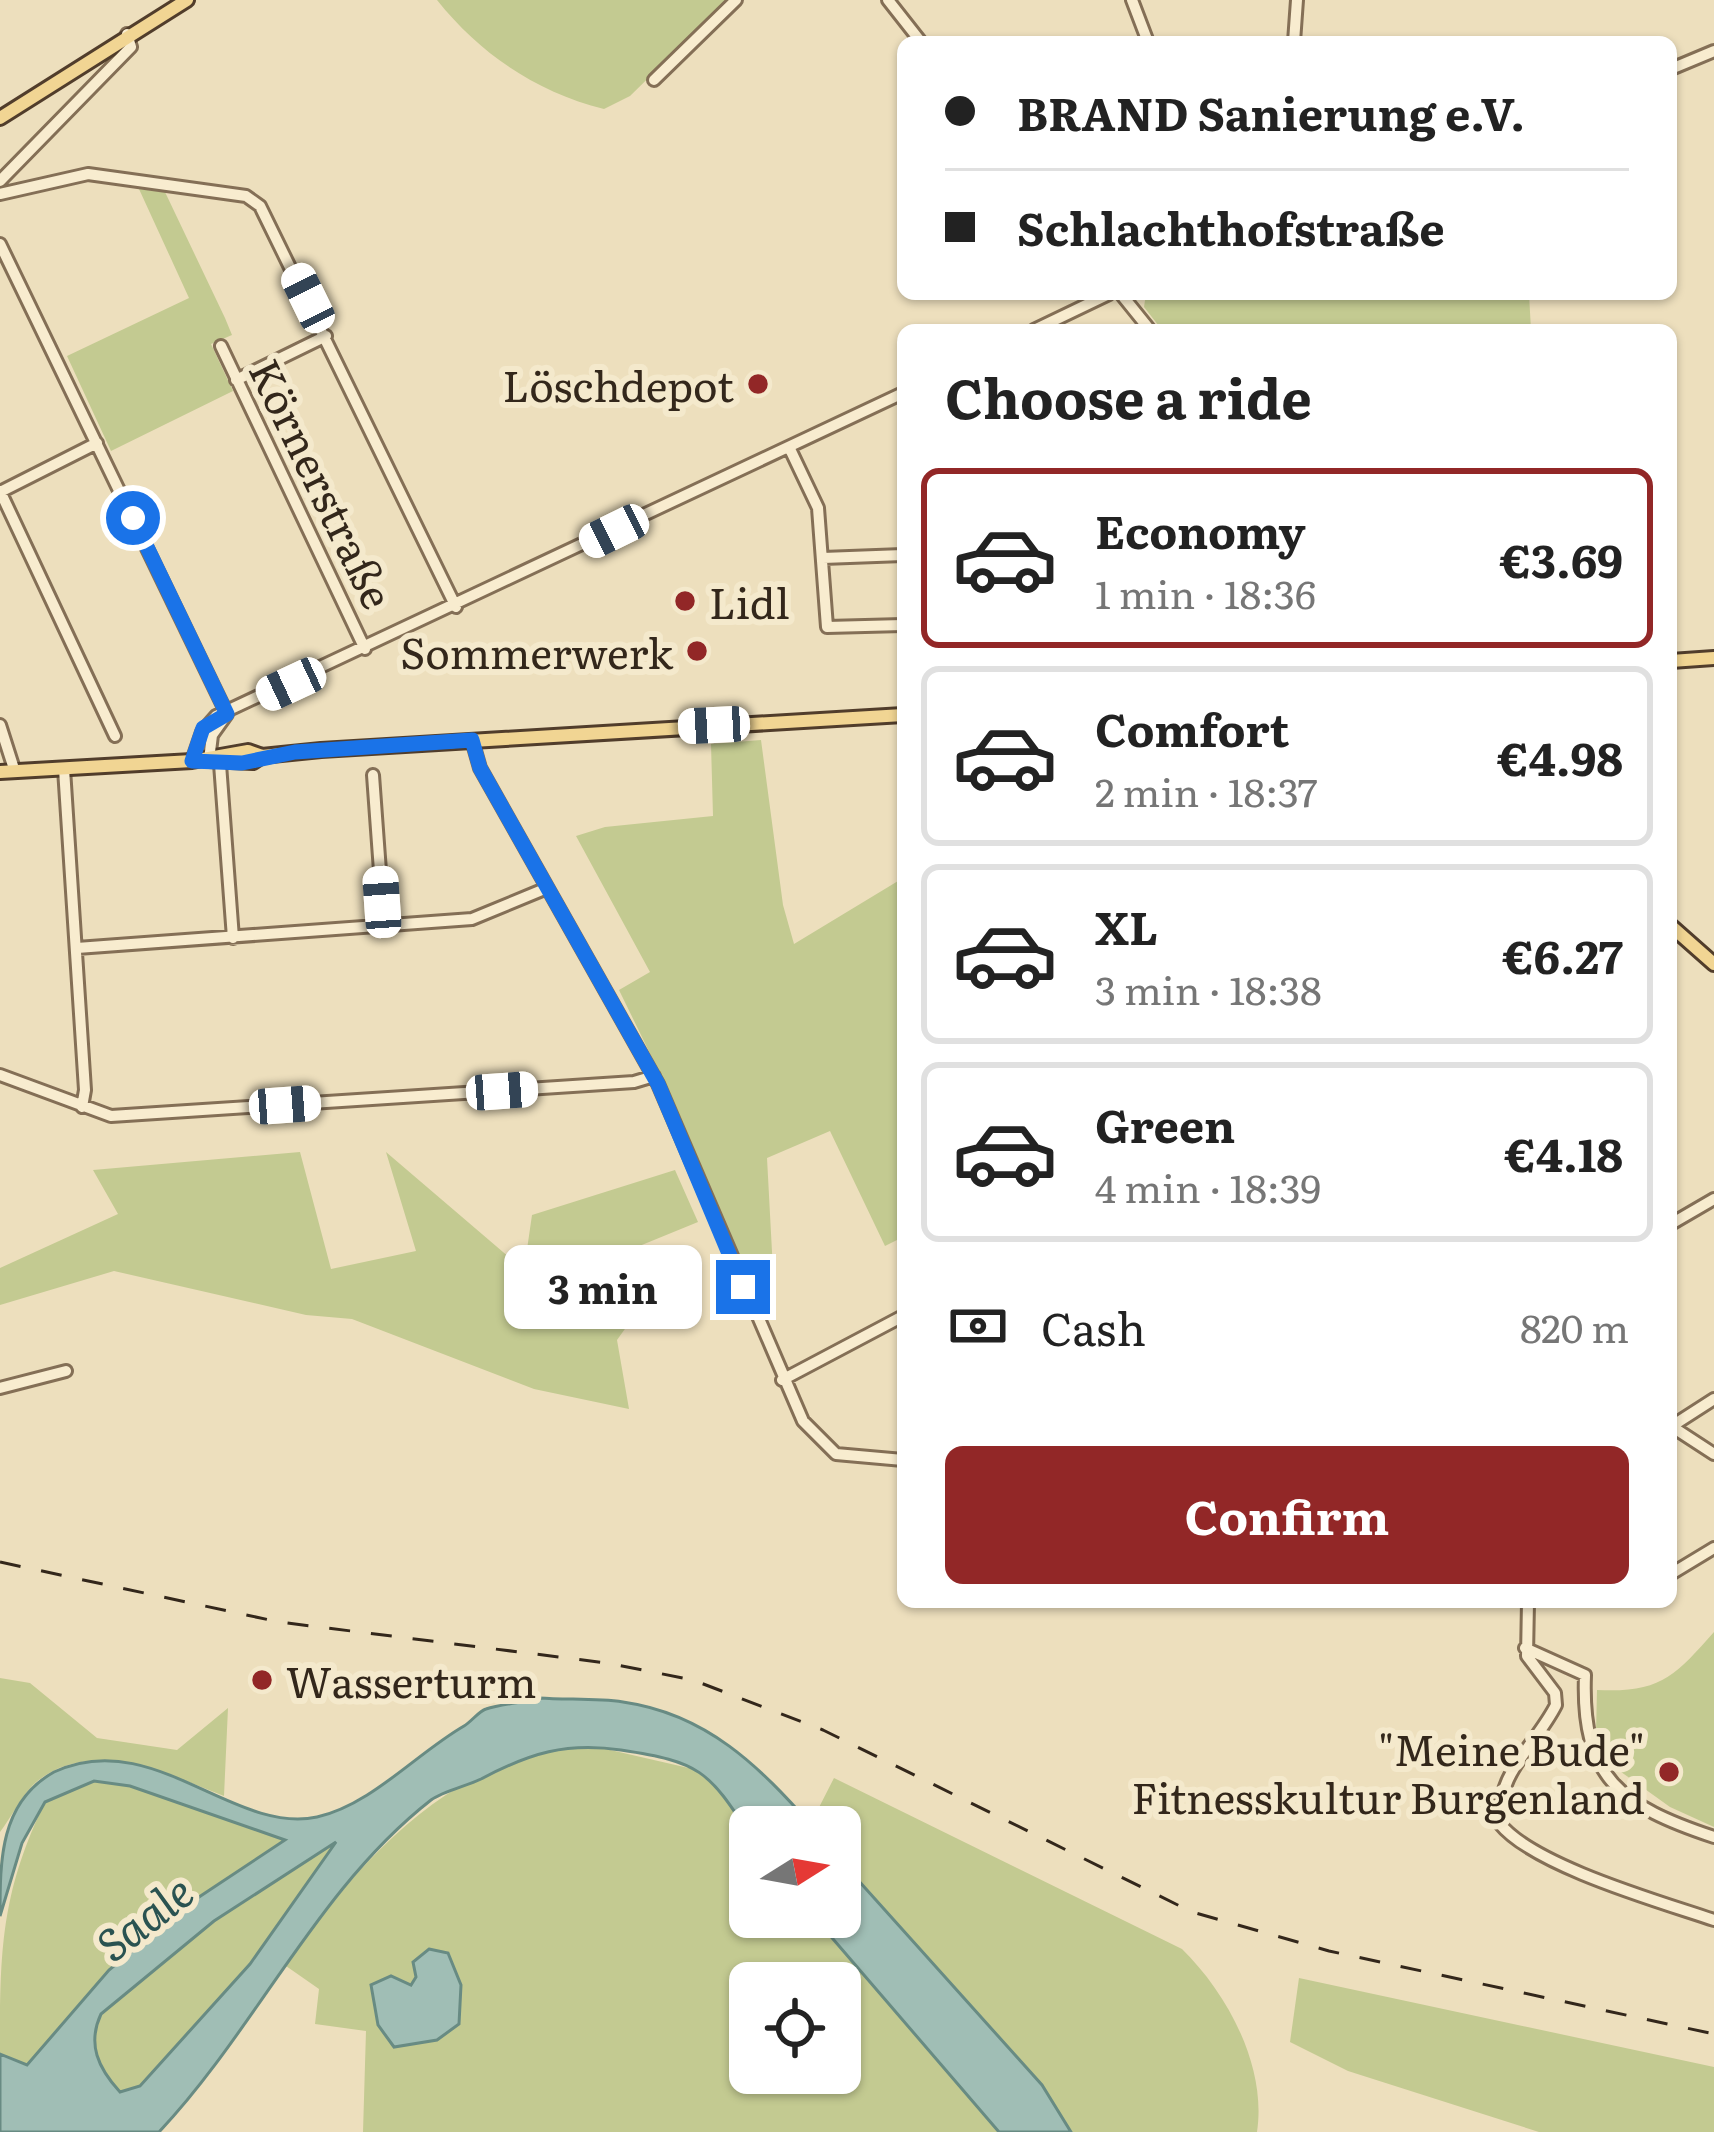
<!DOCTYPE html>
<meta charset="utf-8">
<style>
body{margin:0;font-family:Literata,serif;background:#f2f2f2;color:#222;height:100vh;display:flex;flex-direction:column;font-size:45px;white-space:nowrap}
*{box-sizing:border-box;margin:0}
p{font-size:39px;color:#767676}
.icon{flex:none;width:66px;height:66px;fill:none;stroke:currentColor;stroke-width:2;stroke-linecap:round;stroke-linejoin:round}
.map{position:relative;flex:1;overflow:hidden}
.drawer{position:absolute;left:897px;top:324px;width:780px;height:1284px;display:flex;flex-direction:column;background:#fff;border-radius:18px;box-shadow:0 3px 9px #0004}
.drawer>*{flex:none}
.hud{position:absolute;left:897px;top:36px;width:780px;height:264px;border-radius:18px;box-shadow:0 3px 9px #0004;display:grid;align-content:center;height:264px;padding:0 48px;background:#fff}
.needle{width:78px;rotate:79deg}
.controls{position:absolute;left:729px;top:1806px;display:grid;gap:24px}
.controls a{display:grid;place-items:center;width:132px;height:132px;border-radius:18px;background:#fff;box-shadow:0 3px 9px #0004;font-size:60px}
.end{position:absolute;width:54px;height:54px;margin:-27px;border:15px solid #1a73e8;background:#fff;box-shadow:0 0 0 6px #fff}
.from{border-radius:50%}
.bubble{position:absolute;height:84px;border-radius:18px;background:#fff;box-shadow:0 3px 9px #0004;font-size:39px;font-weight:700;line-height:84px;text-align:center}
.car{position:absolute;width:36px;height:72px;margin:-36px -18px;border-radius:15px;box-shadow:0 0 9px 3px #0007;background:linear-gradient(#fff 24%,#345 0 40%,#fff 0 76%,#345 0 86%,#fff 0)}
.hud b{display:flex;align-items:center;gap:42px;height:114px;font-size:45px}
.hud b+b{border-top:3px solid #e0e0e0}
.hud i{width:30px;height:30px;background:#222}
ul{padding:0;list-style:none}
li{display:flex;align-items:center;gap:36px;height:180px;margin:0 24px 18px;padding:0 24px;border:6px solid #e0e0e0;border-radius:18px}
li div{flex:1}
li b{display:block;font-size:45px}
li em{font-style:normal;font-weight:700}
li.on{border-color:#922727}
li>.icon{width:108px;height:108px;stroke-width:1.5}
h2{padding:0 48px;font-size:54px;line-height:144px}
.pay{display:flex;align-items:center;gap:30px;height:132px;padding:0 48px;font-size:45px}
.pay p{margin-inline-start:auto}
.primary-button{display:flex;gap:24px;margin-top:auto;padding:24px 48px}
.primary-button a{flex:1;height:138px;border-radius:18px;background:#922727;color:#fff;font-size:48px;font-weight:700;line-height:138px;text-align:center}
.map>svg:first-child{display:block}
</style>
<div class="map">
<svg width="1714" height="2132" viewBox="0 0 1714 2132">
<rect width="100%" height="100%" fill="#eddfbd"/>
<path fill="#c3ca91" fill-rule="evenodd" d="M437,0H728L630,96L604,109C537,92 481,55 437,0Z
M139,189L165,192L225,318L232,335L211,344L233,391L111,451L67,356L189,298Z
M1146,294H1529L1531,330H1162L1144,307Z
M761,740L783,905L794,944L903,878V1237L885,1246L830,1131L767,1158L775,1308L762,1315L661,1076L619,990L650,972L576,836L605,827L713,816L711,744Z
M300,1152L331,1269L416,1251L386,1152L524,1270L532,1215L675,1170L698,1222L632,1249L650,1294L617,1340L629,1409L534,1389L352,1319L306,1315L114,1271L0,1305V1268L118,1214L93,1170Z
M1714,1632V1827L1670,1807L1603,1759L1596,1733L1597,1690C1660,1693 1674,1677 1714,1632Z
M0,1678L30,1683L97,1738L177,1750L228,1708L224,1796C168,1774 86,1735 33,1785C20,1798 11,1818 0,1832Z
M593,1746L706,1772L750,1835V1917H814L999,2132H363L366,2031L315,2024L319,1989L286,1966C357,1861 457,1749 593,1746ZM750,1983H840V2073H750Z
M834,1778L1182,1949C1227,1993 1267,2066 1257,2132H1071L1042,2085L840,1860V1827L810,1825Z
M94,1781L130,1785L286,1840L187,1905L109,1970L27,2066L0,2056C0,1953 0,1895 45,1802Z
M338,1840L251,1964L139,2086L120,2092C98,2069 87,2044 101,2014L214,1921Z
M1299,1978L1714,2067V2132H1539L1348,2071L1290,2042Z"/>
<path fill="#a0beb5" stroke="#688b83" stroke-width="3" fill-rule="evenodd" d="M539,1698C567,1700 596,1698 623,1702C707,1714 759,1766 813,1827H750V1835C708,1770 700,1762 621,1750C566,1742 530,1753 481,1779C467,1786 443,1791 431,1800C317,1889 257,2028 159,2132H0V2054L27,2065L109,1970L187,1905L285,1840L130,1786L94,1781L45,1802L22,1843L0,1916C0,1860 0,1802 54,1772C152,1726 233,1835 317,1817C371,1805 417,1753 464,1726C471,1722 479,1711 486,1709C501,1704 522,1703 539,1698ZM336,1842L250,1964L140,2086L120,2092C98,2068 87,2044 101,2014L214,1921Z
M840,1860L1042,2085L1071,2132H999L827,1932L814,1917H840Z
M429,1949L448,1953L461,1985L459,2024L437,2040L394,2047L378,2025L371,1985L391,1976L411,1985L416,1977L413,1962Z"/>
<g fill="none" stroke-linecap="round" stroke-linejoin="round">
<g stroke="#846f56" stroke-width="16">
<path id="minor" d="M888,0L921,42
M1132,0L1148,42
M1294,42L1297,0
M1671,69L1714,51
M654,80L736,0
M0,181L131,47L127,34
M0,194L88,174L246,196L260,206L456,607
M0,244L227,714
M1121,294L1150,330
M1034,330L1109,294
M221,346L365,649
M236,380L326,336
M789,447L818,508L827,627L903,625
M0,491L115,736
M0,492L97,443
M823,558L903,555
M0,725L15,772
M472,740L480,768L658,1084L803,1421L836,1454L903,1460
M209,760L212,735L227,714
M192,761L202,732L216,716L903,393
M220,764L233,938
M64,769L85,1090L82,1107
M373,775L384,926
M77,948L472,919L547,888
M0,1075L111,1116L634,1082L654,1076
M1671,1224L1714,1199
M782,1380L903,1316
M0,1388L66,1371
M1671,1426L1714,1454
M1672,1426L1714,1399
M1671,1574L1714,1548
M1528,1602L1527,1656L1555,1693L1556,1705C1536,1745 1495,1774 1500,1824C1534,1866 1661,1902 1714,1920
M1525,1648L1585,1675C1581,1778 1621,1806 1714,1837"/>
</g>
<g stroke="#513d2b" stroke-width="18">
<path id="major" d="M0,118L187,0
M1671,661L1714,658
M209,760L253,762L262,756L321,750L903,715
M0,772L192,761L248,751L262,756
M1671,926L1714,964"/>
</g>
<use href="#minor" stroke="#f8eccf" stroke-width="10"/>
<use href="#major" stroke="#f1d593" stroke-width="12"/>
<path stroke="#33271b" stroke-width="3" stroke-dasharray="21 21" stroke-linecap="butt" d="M0,1562L279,1622L607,1663L693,1680L823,1730L1192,1912L1329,1951L1714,2034"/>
</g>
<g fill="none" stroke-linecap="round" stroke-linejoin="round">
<path stroke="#1a73e8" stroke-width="15" d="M133,518L227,714L203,728L192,761L242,763L295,752L472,740L480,768L658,1084L743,1287"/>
</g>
<g fill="#922727" stroke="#f4e9cc" stroke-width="4.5">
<circle cx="758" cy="384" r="12"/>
<circle cx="685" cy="601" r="12"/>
<circle cx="697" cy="651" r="12"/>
<circle cx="262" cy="1680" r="12"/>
<circle cx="1669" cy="1772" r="12"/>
</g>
<g text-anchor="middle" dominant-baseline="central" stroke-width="12" stroke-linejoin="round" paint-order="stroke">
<g font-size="42" fill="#33271b" stroke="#f4e9cc" text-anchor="end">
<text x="734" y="384">Löschdepot</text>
<text x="709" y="601" text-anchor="start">Lidl</text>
<text x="673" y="651">Sommerwerk</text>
<text x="286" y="1680" text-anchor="start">Wasserturm</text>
<text x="1645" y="1748">"Meine Bude"<tspan x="1645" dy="48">Fitnesskultur Burgenland</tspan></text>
</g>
<g font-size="42" fill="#33271b" stroke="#f4e9cc">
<text transform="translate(323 483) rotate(64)">Körnerstraße</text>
</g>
<g font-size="45" font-style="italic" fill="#2a5351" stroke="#f4e9cc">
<text transform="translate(143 1916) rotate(-38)">Saale</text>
</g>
</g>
</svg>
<div class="controls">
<a><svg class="needle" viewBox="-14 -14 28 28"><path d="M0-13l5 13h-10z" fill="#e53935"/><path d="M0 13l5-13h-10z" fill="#767676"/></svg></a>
<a><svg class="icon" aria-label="locate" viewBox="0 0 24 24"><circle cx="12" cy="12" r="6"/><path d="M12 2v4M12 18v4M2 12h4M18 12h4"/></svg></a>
</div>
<i class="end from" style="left:133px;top:518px"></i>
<i class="end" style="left:743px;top:1287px"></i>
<div class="bubble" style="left:504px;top:1245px;width:198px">3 min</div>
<i class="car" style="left:308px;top:298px;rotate:334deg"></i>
<i class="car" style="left:614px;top:531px;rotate:244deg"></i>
<i class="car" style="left:291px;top:684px;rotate:245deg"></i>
<i class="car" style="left:714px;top:725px;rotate:267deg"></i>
<i class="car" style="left:382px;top:902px;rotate:356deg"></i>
<i class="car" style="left:502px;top:1091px;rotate:86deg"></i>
<i class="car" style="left:285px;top:1105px;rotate:86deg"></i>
<div class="hud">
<b><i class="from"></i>BRAND Sanierung e.V.</b>
<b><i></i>Schlachthofstraße</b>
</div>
<section class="drawer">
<h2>Choose a ride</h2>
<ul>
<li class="on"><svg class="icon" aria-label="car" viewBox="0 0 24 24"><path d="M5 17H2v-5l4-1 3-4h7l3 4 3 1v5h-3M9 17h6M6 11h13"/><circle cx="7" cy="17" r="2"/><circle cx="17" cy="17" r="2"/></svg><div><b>Economy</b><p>1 min · 18:36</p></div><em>€3.69</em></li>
<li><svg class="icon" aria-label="car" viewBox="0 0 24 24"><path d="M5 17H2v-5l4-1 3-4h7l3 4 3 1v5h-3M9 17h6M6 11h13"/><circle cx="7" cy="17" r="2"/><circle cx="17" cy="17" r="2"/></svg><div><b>Comfort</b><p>2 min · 18:37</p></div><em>€4.98</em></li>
<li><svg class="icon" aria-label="car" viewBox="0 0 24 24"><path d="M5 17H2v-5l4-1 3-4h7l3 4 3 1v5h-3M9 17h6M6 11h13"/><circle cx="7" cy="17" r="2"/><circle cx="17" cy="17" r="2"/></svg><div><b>XL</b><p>3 min · 18:38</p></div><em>€6.27</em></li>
<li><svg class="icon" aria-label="car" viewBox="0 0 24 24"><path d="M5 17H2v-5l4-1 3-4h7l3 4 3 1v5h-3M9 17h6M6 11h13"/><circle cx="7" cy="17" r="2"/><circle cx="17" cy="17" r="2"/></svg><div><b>Green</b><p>4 min · 18:39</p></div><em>€4.18</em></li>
</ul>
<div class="pay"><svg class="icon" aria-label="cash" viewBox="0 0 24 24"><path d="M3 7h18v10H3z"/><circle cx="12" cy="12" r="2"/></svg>Cash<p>820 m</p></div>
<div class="primary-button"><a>Confirm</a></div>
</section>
</div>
